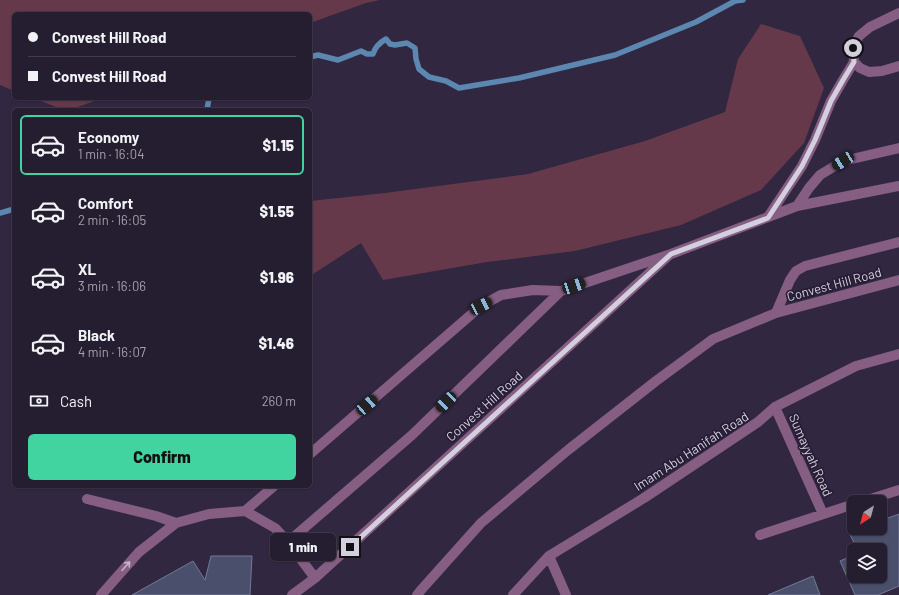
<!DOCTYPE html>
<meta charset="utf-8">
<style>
body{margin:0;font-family:Barlow,sans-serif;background:#2d2638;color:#f1f3f6;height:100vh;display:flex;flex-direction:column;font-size:15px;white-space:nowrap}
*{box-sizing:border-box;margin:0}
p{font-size:13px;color:#a3a2ab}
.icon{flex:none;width:22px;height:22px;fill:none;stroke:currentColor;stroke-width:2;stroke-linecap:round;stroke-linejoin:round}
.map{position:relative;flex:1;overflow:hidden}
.panel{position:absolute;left:12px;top:108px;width:300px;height:380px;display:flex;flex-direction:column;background:#251d30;border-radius:6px;box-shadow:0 1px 3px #0004,0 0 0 1px #423b4c}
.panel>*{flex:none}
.top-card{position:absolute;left:12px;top:12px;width:300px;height:88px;border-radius:6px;box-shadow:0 1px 3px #0004,0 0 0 1px #423b4c;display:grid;align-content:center;height:88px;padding:0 16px;background:#251d30}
.needle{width:26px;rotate:216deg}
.fabs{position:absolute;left:847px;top:495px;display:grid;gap:8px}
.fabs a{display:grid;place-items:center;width:40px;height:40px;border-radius:6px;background:#251d30;box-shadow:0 1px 3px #0004,0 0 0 1px #423b4c;font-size:20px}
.end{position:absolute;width:18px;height:18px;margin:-9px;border:5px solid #d4cfdf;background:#111;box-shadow:0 0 0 2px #111}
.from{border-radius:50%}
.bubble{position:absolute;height:28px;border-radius:6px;background:#251d30;box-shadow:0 1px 3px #0004,0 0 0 1px #423b4c;font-size:13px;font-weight:800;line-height:28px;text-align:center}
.car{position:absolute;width:12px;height:24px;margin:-12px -6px;border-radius:5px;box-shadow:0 0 3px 1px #0007;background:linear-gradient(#222 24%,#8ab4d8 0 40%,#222 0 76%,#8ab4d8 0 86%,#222 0)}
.top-card b{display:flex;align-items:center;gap:14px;height:38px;font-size:15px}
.top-card b+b{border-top:1px solid #423b4c}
.top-card i{width:10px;height:10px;background:#f1f3f6}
ul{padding:7px 0 0;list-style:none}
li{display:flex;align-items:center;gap:12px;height:60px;margin:0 8px 6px;padding:0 8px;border:2px solid transparent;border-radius:6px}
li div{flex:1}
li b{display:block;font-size:15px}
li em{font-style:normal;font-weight:800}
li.active{border-color:#41d4a1}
li>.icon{width:36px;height:36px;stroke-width:1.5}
.pay{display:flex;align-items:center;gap:10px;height:44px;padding:0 16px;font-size:15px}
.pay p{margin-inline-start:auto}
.button{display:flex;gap:8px;margin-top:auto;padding:8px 16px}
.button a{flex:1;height:46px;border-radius:6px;background:#41d4a1;color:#111;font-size:16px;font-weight:800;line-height:46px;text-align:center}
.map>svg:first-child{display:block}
</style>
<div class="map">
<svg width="899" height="595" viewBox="0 0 899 595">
<rect width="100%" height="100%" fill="#312740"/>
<path fill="#65394a" d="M0,0H380L366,3L310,23V14H14V91L0,85Z
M761,24L800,36L824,88L804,143L761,190L681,225L575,251L487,262L383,280L361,243L310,276V201L385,193L528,174L645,141L725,112L738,59Z
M33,98H103L69,110H64Z"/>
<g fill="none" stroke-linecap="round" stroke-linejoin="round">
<path stroke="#5b87b1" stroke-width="5.5" d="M310,57L318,55L338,60L361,51L367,54H373C375,47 379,43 386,39L390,44L395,45L407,43L415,48L416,59L419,69L429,77L446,81L459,88L519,78L615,55L696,22L735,1L743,0
M207,110L209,98
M0,213L14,209"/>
</g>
<path fill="#4a506c" stroke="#727997" d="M899,514V586L878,595H855L840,561L854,555V576H880V550H858L849,533L862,528H880V521Z
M211,556H252L250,595H132L193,561L205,580Z
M813,576L820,595H768Z"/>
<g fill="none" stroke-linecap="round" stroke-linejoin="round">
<path stroke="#865e84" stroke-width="10" d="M899,13L870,27L859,36L853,48L854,62L860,68L869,72L882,71L899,66
M797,206L809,188L820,175L843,161L899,148
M768,217L802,166L815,140L831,101L843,80L854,62
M776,313L790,280L796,271L805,266L899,242
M775,407L823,514
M310,454L481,306L501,295L533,290L561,291
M87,499L156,516L176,523
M861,502L899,490
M245,511L274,486
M760,535L854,504
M288,542L412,435L561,291L671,254L797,206L899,186
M549,556L566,595
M101,595L139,552L176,523L209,514L245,511L275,528L288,542L315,578
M292,595L315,578L668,256
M417,595L421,590L481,523L568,450L656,381L713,339L776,313L899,280
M513,595L549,556L644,498L758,422L775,407L856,366L899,354"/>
</g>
<defs><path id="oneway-shaft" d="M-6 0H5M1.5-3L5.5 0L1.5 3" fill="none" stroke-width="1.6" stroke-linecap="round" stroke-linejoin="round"/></defs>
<use stroke="#c0b3c8" href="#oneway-shaft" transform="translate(126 566) rotate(-48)"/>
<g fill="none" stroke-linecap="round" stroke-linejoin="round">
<path stroke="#d4cfdf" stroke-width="5" d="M350,547L671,254L768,218L802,166L815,140L831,101L843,80L854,62L853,48"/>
</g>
<g text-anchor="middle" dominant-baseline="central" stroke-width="3.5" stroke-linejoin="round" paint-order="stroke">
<g font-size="13" fill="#d4cfdf" stroke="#271d35">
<text transform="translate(834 284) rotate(-15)">Convest Hill Road</text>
<text transform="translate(484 406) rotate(-42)">Convest Hill Road</text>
<text transform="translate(691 451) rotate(-33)">Imam Abu Hanifah Road</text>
<text transform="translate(811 455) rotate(66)">Sumayyah Road</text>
</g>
</g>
</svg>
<div class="fabs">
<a><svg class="needle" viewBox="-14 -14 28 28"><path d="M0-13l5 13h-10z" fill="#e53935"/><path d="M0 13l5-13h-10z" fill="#a3a2ab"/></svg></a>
<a><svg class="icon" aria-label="layers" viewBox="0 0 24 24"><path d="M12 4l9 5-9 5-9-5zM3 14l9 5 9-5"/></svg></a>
</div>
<i class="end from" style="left:853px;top:48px"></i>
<i class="end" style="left:350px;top:547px"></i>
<div class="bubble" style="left:270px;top:533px;width:66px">1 min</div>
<i class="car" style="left:843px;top:161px;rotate:238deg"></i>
<i class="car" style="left:574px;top:286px;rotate:71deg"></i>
<i class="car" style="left:481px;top:306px;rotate:63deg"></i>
<i class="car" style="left:446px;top:402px;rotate:226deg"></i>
<i class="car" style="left:367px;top:405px;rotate:49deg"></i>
<div class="top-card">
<b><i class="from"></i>Convest Hill Road</b>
<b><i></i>Convest Hill Road</b>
</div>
<section class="panel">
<ul>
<li class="active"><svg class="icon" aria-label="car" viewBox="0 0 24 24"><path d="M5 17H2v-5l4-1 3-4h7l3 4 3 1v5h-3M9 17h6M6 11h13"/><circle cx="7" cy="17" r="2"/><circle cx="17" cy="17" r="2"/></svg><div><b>Economy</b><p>1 min · 16:04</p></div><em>$1.15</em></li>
<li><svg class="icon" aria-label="car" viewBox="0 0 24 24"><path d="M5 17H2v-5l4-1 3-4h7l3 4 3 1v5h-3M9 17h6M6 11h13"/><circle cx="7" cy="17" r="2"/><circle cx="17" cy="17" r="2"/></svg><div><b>Comfort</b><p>2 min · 16:05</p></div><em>$1.55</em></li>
<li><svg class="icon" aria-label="car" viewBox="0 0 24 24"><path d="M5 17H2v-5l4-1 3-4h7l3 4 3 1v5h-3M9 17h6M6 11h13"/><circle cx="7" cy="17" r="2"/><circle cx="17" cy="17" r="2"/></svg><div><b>XL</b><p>3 min · 16:06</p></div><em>$1.96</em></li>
<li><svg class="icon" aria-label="car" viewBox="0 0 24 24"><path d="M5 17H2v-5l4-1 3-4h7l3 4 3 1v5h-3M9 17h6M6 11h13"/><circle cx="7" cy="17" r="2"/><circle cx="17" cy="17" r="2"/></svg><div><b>Black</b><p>4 min · 16:07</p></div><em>$1.46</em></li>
</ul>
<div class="pay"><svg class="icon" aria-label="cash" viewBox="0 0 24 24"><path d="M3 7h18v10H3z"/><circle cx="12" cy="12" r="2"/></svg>Cash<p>260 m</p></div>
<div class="button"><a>Confirm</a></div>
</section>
</div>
